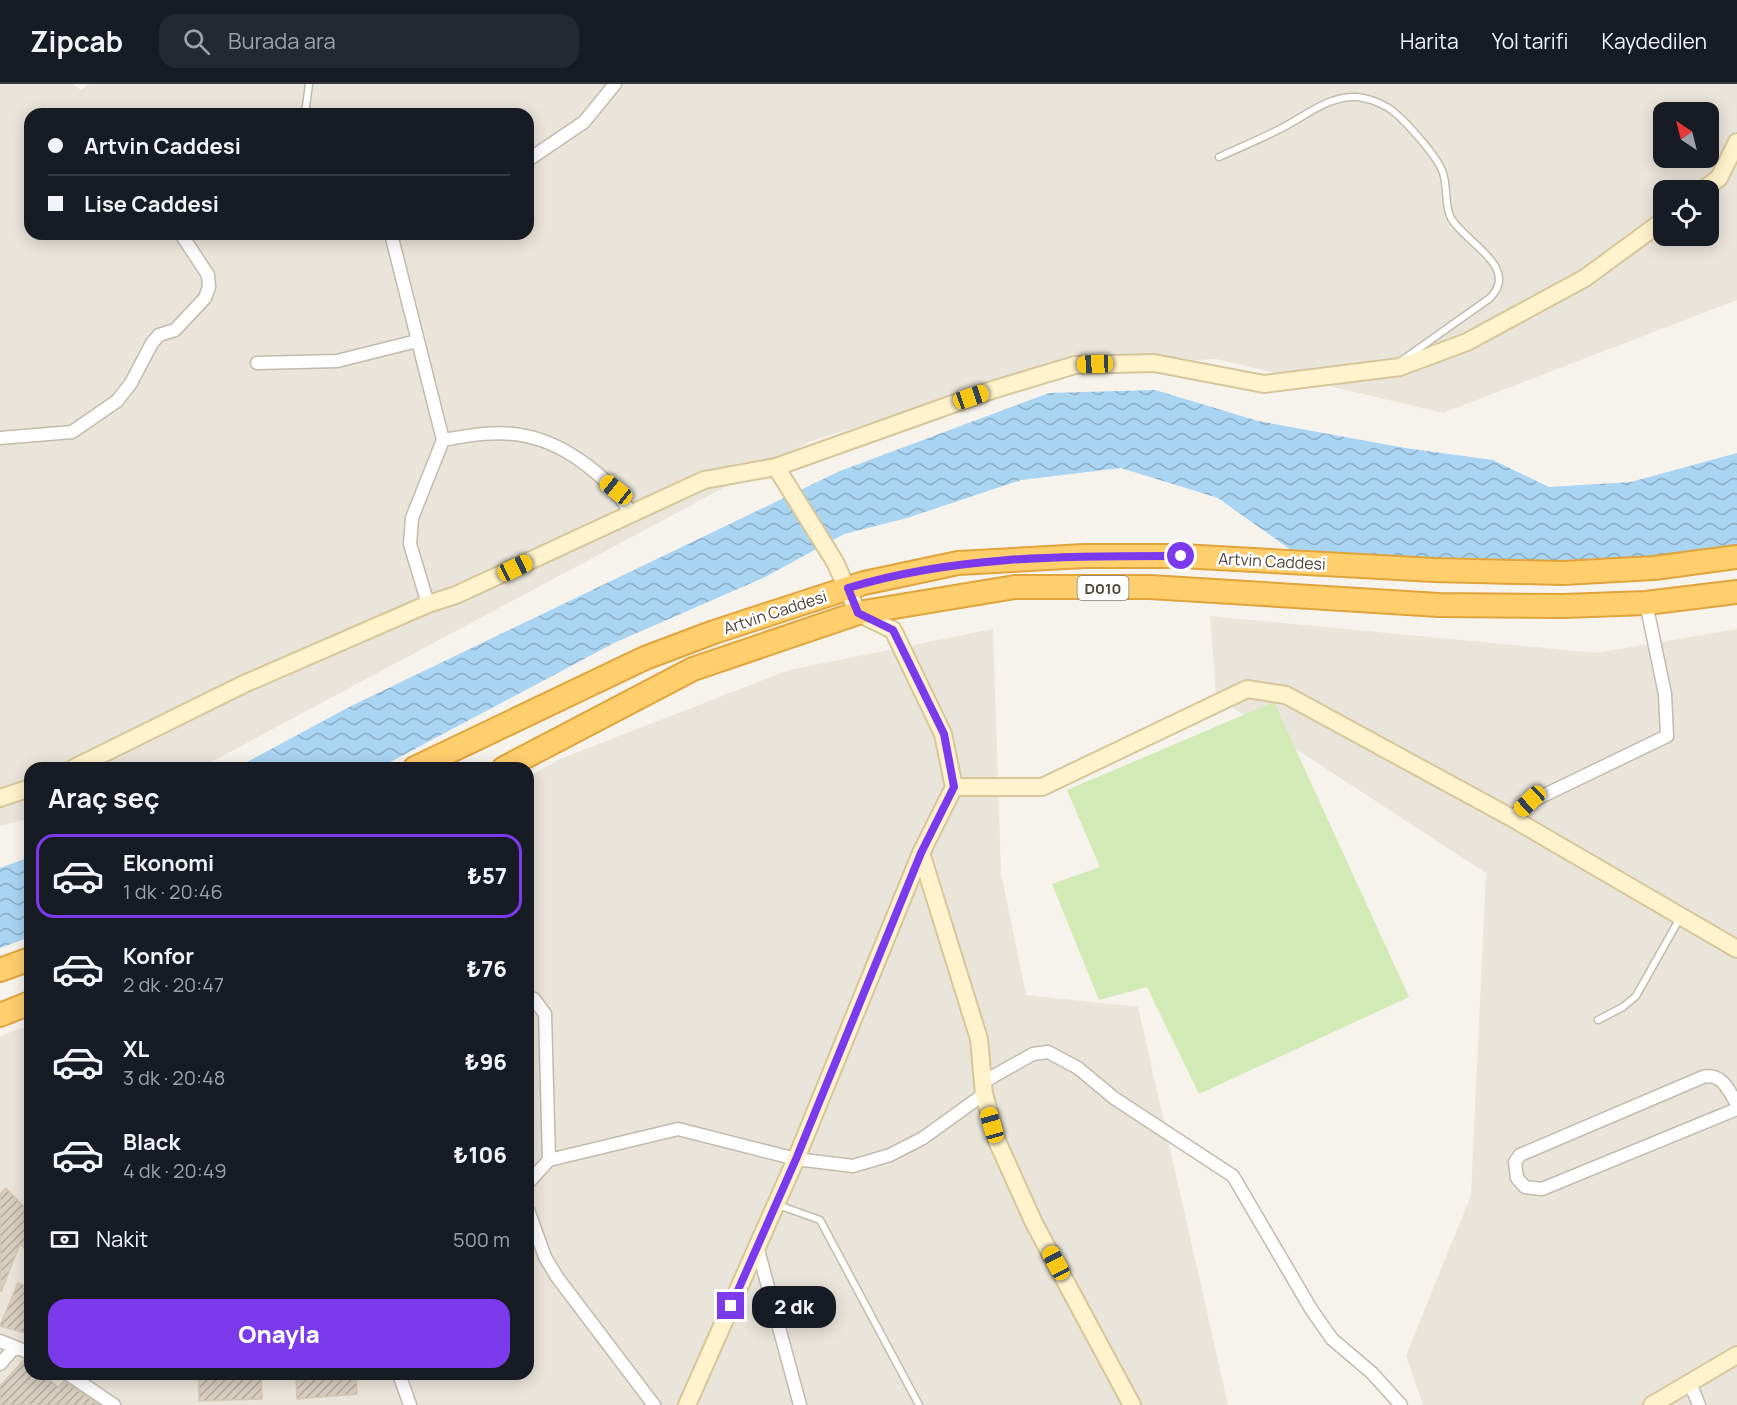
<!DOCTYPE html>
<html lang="tr">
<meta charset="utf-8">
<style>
body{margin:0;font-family:Manrope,sans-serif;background:#242831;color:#f1f3f6;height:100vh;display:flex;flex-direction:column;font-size:22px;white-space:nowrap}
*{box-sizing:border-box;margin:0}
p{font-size:20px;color:#9ea1a6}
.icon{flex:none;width:33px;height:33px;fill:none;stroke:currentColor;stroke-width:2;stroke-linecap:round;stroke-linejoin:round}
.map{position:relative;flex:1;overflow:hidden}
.panel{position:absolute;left:24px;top:678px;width:510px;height:618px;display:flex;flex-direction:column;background:#171b24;border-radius:18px;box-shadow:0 3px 15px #0003}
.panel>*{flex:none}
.hud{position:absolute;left:24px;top:24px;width:510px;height:132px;border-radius:18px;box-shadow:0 3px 15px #0003;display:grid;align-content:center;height:132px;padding:0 24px;background:#171b24}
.needle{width:39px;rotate:325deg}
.fabs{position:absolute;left:1653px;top:18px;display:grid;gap:12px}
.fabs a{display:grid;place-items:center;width:66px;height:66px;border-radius:12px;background:#171b24;box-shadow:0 3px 15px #0003;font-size:30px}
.end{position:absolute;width:27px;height:27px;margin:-14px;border:8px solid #7c3aed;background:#fff;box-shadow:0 0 0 3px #fff}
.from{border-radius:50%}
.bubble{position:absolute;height:42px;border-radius:18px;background:#171b24;box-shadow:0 3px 15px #0003;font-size:20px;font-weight:800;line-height:42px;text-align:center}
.car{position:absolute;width:18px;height:36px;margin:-18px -9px;border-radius:8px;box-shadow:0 0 4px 2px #0007;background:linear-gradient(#f5c518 24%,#345 0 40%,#f5c518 0 76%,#345 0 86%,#f5c518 0)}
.hud b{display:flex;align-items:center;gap:21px;height:57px;font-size:22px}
.hud b+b{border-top:2px solid #363941}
.hud i{width:15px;height:15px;background:#f1f3f6}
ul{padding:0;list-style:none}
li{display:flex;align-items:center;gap:18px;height:84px;margin:0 12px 9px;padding:0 12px;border:3px solid transparent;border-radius:18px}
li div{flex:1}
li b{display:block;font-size:22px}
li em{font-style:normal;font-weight:800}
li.active{border-color:#7c3aed}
li>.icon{width:54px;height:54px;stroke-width:1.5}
h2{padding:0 24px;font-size:27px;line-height:72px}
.pay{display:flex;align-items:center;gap:15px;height:66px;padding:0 24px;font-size:22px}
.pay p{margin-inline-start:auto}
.button{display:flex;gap:12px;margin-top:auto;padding:12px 24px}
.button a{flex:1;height:69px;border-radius:18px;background:#7c3aed;color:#fff;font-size:24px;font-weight:800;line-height:69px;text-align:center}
header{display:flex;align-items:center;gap:36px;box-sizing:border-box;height:84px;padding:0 30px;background:#171b24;border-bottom:2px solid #363941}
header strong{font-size:28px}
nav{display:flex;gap:33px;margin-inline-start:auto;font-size:21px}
.search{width:420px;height:54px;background:#242831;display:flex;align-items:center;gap:15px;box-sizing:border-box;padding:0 21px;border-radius:18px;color:#9ea1a6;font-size:22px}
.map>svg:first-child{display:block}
</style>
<header>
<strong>Zipcab</strong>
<div class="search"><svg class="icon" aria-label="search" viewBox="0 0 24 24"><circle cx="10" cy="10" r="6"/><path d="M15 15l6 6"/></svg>Burada ara</div>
<nav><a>Harita</a><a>Yol tarifi</a><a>Kaydedilen</a></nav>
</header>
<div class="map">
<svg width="1737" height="1321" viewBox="0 0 1737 1321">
<defs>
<pattern id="water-waves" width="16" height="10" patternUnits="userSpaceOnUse" patternTransform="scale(1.5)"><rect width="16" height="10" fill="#a9d4f2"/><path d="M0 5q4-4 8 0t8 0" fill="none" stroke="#8caec5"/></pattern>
<pattern id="building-hatch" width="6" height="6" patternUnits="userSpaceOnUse" patternTransform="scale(1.5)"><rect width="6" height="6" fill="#d8cfc1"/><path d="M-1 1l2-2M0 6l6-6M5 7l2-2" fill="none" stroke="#b1aa9e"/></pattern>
</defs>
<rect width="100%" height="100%" fill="#f6f3ec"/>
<path fill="#eae5da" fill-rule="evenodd" d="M0,0H72L81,6L90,0H1737V216L1443,329L1216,275L1051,283L811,357L200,684H30V734L0,742ZM1664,28H1708V74H1664ZM30,30H528V150H30ZM1664,106H1708V152H1664Z
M1210,532L1596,569L1737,545V1321H1423L1406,1272L1471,1111L1486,789L1216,613Z
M993,545L1001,789L1026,911L1138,923L1228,1321H0V952L30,941V1290H528V693L560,675L789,586Z"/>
<path fill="#d2eab5" d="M1274,618L1409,913L1199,1010L1147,903L1099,916L1052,800L1100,783L1067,706Z"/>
<path fill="url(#water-waves)" d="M1155,306L1258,337L1405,364L1493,376L1549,403L1631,398L1737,369V468L1659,482L1480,480L1291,466L1218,414L1121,384L1021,396L907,434L844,450L765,493L614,559L379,684H236L349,623L840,387L1049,309Z
M30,773V853L0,864V784Z"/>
<path fill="url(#building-hatch)" stroke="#d3c7b4" stroke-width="1.5" d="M6,1104L30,1129V1169L20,1160L1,1208L0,1110Z
M18,1199L30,1204V1241L25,1249L0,1242Z
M24,1276L30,1277V1290H43L58,1303L64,1297L99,1321H0V1302Z
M199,1290H261L262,1315L199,1317Z
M296,1290H356L357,1310L297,1315Z"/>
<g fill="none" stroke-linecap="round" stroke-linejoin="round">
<g stroke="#c2bbae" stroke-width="9">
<path id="lane" d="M305,30L309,0
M1219,73C1239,64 1258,56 1278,46C1303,34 1328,11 1357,13C1367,14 1378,18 1387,23C1402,32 1438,73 1443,89C1448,104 1444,120 1451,134C1464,158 1521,183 1490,214L1401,277
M1598,936L1623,923L1636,912L1680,834
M778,1121L820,1136L919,1321"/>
</g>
<g stroke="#c2bbae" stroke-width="15">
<path id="street" d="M528,76L584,38L615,0
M391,150L443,356L412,434L410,460L428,520
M257,279L337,277L417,257
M0,354L72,348L117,317L131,299L152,259L159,251L175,246L205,214L209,203L208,191L181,150
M443,356C470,351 499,346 526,352C566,360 612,395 631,430
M1512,734L1530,718L1667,652L1665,610L1646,519
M528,914L534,915L545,930L549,1076
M983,998L1033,970L1048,968L1078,984L1114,1014L1233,1092L1311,1225L1332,1255L1372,1289L1401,1321
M1737,1020C1729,1007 1722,988 1703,993L1520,1071L1515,1078L1517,1094L1525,1103L1542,1105L1737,1025
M528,1099L549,1076L678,1045L796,1075L853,1082L890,1071L923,1054L984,1010
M528,1126L545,1173L557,1193L654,1321
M757,1162L800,1321
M0,1257L30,1269
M0,1280L15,1263
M68,1290L114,1321
M399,1290L410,1321
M1690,1299L1699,1321"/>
</g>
<g stroke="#d6c79b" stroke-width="20">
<path id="secondary" d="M1703,106L1719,94L1737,58
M776,383L992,306L1075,281L1154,279L1264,300L1400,283L1467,258L1585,194L1664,136
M74,684L244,600L428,520L456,511L704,396L776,383L835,478L858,529L893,546L943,650L954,703L921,769L796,1075L687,1321
M954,703H1042L1247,605L1286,611L1512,734L1737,865
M0,714L30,704
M921,769L979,955L984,1010L997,1057L1034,1139L1132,1321
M1652,1321L1737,1271"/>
</g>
<g stroke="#e0a43c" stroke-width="26">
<path id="highway" d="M415,684L645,574L714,548L864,499L958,479L1084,472H1181L1434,486L1563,489L1654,484L1737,473
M504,684L693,585L858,529L1015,503H1150L1439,521L1564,522L1646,519L1737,508
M0,886L30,875
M0,931L30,919"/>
</g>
<use href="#lane" stroke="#fff" stroke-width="6"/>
<use href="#street" stroke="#fff" stroke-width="12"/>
<use href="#secondary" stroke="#fff3cd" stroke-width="16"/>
<use href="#highway" stroke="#ffcf6e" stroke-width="22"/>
</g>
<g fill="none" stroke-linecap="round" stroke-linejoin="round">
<path stroke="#7c3aed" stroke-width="8" d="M731,1222L796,1075L921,769L954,703L944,650L893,546L858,529L848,504C956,471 1069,472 1181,472"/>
</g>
<g text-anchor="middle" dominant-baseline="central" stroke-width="5" stroke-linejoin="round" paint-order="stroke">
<rect fill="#fff" stroke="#817c74" stroke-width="1.5" x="1077.5" y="492" width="51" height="24" rx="4.5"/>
<g font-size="15" font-weight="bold" fill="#4b4439">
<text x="1103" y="504">D010</text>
</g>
<g font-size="16" fill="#4b4439" stroke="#fff">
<text transform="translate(1272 477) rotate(3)">Artvin Caddesi</text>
<text transform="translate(775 528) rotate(-18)">Artvin Caddesi</text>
</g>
</g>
</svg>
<div class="fabs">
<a><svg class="needle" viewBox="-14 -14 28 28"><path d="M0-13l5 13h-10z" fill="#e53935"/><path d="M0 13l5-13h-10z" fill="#9ea1a6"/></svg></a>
<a><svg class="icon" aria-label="locate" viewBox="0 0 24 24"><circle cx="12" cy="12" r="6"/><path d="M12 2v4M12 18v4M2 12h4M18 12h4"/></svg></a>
</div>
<i class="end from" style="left:1181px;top:472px"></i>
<i class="end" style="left:731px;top:1222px"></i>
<div class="bubble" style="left:752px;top:1202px;width:84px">2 dk</div>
<i class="car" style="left:1095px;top:280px;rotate:268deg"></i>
<i class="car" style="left:971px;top:313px;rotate:71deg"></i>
<i class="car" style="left:616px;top:406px;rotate:309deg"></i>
<i class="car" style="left:515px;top:484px;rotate:65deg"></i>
<i class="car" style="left:1530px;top:717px;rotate:227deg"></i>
<i class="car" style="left:992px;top:1041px;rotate:344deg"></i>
<i class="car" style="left:1056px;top:1179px;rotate:332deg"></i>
<div class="hud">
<b><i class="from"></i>Artvin Caddesi</b>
<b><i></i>Lise Caddesi</b>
</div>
<section class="panel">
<h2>Araç seç</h2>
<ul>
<li class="active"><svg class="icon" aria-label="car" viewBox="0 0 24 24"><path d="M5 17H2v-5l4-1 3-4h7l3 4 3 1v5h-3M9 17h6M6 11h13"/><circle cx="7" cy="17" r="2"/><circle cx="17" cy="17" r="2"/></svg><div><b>Ekonomi</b><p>1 dk · 20:46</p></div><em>₺57</em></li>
<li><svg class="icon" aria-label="car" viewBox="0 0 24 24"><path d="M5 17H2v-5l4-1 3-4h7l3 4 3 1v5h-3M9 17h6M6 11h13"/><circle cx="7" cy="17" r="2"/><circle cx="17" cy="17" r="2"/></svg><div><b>Konfor</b><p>2 dk · 20:47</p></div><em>₺76</em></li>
<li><svg class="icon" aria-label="car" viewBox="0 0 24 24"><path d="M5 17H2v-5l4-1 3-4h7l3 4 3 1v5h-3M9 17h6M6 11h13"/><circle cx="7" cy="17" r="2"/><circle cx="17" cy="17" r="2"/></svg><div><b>XL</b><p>3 dk · 20:48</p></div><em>₺96</em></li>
<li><svg class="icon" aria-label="car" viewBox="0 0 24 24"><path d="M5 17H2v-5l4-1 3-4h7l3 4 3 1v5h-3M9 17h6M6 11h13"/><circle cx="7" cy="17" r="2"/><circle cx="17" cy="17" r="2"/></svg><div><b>Black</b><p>4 dk · 20:49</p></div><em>₺106</em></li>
</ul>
<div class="pay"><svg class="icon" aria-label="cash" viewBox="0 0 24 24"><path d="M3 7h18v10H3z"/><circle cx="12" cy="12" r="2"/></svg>Nakit<p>500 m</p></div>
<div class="button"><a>Onayla</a></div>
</section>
</div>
